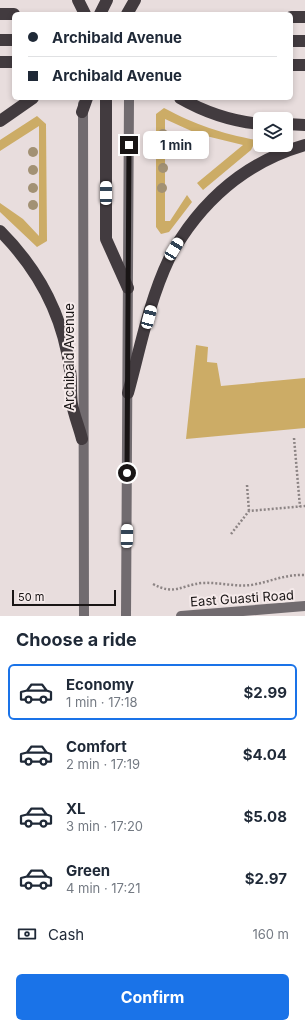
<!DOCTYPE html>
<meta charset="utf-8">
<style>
body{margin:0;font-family:Inter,sans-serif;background:#f6f6f7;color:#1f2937;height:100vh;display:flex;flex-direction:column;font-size:15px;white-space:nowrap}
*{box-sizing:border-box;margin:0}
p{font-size:13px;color:#747a83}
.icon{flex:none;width:22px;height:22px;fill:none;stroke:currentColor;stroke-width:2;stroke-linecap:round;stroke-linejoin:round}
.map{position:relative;height:616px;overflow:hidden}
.panel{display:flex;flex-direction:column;background:#fff;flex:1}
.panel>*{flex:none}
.guide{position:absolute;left:12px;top:12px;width:281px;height:88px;border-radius:6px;box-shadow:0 2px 6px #0003;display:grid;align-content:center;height:88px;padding:0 16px;background:#fff}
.buttons{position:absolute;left:253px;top:112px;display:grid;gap:8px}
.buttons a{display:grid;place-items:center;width:40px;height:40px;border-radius:6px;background:#fff;box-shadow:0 2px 6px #0003;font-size:20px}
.scale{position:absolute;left:12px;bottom:10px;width:104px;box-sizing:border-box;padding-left:4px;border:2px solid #191515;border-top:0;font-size:11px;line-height:14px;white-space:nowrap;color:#191515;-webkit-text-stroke:3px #f5eaea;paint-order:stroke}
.end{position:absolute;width:18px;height:18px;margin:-9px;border:5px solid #191515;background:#fff;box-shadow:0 0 0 2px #fff}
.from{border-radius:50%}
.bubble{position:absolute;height:28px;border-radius:6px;background:#fff;box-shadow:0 2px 6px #0003;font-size:13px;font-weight:700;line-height:28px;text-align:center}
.car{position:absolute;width:12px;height:24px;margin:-12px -6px;border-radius:5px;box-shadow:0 0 3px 1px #0007;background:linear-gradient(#fff 24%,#345 0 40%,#fff 0 76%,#345 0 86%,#fff 0)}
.guide b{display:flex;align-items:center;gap:14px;height:38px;font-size:15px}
.guide b+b{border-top:1px solid #e0e1e3}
.guide i{width:10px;height:10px;background:#1f2937}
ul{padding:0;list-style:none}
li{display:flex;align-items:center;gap:12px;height:56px;margin:0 8px 6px;padding:0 8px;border:2px solid transparent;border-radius:6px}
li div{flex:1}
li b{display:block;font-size:15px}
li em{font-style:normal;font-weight:700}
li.current{border-color:#1a73e8}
li>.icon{width:36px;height:36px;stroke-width:1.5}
h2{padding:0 16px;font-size:18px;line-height:48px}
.pay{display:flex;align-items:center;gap:10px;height:44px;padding:0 16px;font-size:15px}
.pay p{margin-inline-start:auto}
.action{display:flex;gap:8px;margin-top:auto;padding:8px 16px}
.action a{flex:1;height:46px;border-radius:6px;background:#1a73e8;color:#fff;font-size:16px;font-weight:700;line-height:46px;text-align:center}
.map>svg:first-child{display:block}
</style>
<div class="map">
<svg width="305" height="616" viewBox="0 0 305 616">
<rect width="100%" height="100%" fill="#e8dddd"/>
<path fill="#ccac66" d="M164,108C196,125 220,133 256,140L251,150L203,190L197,183L243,145L198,134L165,119V221H170L187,195L192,202L169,232L161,234L156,227V114Z
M37,116L46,124L47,241L37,247L0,212V203L23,219L39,236V126L0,151V140Z
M196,345L208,347L207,362L217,363L221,386L305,378V428L186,439Z"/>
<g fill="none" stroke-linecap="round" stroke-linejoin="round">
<path stroke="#8c8484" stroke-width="2.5" stroke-dasharray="2 2" stroke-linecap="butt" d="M294,438L300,507
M247,485L249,511
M231,534L249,511L305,506
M153,584C175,596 181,585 202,583C219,582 235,587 251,585C270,582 285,574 305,575"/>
<path stroke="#716b6f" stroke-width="10" d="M83,104L84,616
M126,616L129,98
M181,616L305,606"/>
<path stroke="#423b3f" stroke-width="12" d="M78,0L85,14
M0,14H14
M100,14L107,0
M127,14L135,0
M291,17H305
M0,40H14
M291,41H305
M0,62H14
M291,65H305
M106,98V239L128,288
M180,98C206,113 230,121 260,124
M82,112L87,98
M0,121L33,98
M286,124L305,125
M0,231C39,270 63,315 70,370C72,381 70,393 72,404C74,415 79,427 82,439
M128,393C140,349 149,301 169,259C174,248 181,238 188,228C218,187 256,159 305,145"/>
</g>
<g fill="#a29174">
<circle cx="163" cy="134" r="5"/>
<circle cx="162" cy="150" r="5"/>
<circle cx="33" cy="152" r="5"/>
<circle cx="163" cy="168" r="5"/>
<circle cx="33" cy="170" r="5"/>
<circle cx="33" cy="188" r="5"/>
<circle cx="162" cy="188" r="5"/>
<circle cx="33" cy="205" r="5"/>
</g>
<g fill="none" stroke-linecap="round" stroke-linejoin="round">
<path stroke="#191515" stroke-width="5" d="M127,473L129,145"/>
</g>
<g text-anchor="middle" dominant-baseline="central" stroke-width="4" stroke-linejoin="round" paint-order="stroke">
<g font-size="13" fill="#191515" stroke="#f5eaea">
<text transform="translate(69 357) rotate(-90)">Archibald Avenue</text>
<text transform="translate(242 598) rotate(-4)">East Guasti Road</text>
</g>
</g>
</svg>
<div class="buttons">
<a><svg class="icon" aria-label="layers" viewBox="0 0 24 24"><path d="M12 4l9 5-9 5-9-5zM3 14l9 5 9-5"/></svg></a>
</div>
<div class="scale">50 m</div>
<i class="end from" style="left:127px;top:473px"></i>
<i class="end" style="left:129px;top:145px"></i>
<div class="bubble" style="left:143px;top:131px;width:66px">1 min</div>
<i class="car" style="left:106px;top:193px;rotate:0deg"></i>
<i class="car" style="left:174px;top:249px;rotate:31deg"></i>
<i class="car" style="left:149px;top:317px;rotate:15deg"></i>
<i class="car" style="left:127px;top:536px;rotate:1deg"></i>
<div class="guide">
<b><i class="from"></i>Archibald Avenue</b>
<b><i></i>Archibald Avenue</b>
</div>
</div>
<section class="panel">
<h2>Choose a ride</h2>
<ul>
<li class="current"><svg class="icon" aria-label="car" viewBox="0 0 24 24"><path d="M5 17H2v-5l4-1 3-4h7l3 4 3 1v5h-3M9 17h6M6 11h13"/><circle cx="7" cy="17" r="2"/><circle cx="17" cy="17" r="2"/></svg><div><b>Economy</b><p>1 min · 17:18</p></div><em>$2.99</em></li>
<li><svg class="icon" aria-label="car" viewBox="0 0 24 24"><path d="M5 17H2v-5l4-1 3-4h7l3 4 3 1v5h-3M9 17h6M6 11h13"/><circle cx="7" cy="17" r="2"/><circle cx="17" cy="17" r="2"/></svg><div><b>Comfort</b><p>2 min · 17:19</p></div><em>$4.04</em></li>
<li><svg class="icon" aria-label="car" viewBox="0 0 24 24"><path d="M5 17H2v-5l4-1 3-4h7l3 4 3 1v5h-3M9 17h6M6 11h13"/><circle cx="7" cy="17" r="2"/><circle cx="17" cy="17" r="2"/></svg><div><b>XL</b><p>3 min · 17:20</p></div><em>$5.08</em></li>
<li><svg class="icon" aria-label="car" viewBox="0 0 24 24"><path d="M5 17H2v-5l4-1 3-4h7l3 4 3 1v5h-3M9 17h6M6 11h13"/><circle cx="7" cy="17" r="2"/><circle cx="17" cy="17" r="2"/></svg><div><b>Green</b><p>4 min · 17:21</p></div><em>$2.97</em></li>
</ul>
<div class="pay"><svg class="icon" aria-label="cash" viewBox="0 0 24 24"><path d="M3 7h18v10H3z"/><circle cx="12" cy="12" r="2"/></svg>Cash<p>160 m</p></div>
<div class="action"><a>Confirm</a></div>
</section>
